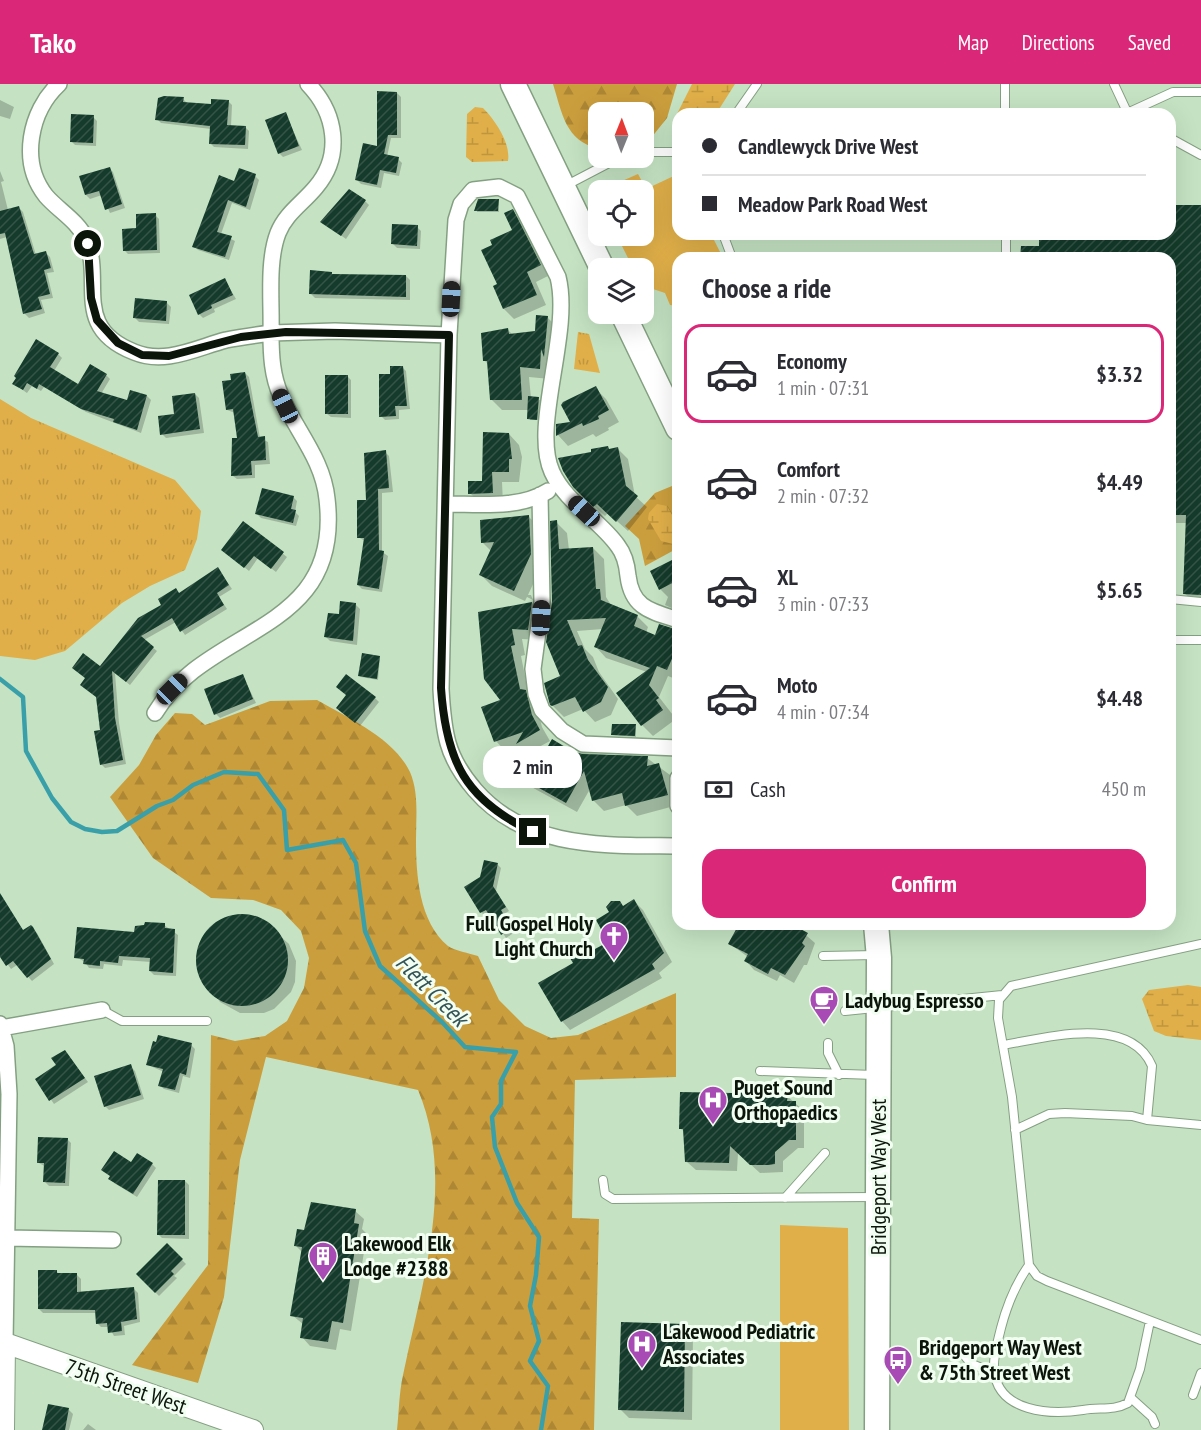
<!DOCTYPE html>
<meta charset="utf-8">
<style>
body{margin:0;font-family:"PT Sans Narrow",sans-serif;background:#f7f7f7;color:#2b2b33;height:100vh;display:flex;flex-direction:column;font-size:22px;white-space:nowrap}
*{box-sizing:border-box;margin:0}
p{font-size:20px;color:#7c7c81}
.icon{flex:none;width:33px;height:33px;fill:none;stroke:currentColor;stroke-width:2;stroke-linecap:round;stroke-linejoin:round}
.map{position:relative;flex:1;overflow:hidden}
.details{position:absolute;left:672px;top:168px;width:504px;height:678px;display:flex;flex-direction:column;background:#fff;border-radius:18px;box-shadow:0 6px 24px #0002}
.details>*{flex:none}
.guide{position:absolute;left:672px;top:24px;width:504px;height:132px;border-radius:18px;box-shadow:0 6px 24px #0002;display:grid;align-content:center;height:132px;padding:0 30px;background:#fff}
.needle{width:39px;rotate:1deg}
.tools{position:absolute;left:588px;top:18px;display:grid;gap:12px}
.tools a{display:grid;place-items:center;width:66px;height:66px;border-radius:12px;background:#fff;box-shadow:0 6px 24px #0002;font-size:30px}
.end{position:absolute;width:27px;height:27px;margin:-14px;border:8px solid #0b150a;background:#fff;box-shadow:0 0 0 3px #fff}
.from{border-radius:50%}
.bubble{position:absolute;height:42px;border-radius:18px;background:#fff;box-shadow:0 6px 24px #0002;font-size:20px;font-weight:700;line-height:42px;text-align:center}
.car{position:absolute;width:18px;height:36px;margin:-18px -9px;border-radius:8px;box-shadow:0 0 4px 2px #0007;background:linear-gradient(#222 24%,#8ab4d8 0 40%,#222 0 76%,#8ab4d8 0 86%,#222 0)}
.guide b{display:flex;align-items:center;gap:21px;height:57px;font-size:22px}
.guide b+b{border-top:2px solid #e1e1e2}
.guide i{width:15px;height:15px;background:#2b2b33}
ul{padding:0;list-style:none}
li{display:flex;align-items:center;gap:18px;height:99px;margin:0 12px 9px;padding:0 18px;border:3px solid transparent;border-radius:18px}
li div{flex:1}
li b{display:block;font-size:22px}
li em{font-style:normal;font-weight:700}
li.current{border-color:#db2777}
li>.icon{width:54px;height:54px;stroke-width:1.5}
h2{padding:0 30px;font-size:27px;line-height:72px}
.pay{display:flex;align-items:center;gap:15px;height:66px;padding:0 30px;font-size:22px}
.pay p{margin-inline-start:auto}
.action{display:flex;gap:12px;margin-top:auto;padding:12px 30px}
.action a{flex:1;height:69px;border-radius:18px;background:#db2777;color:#fff;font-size:24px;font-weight:700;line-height:69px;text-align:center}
header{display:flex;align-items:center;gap:36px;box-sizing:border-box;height:84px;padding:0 30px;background:#db2777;color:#fff}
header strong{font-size:28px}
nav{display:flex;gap:33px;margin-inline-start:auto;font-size:21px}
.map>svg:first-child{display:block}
</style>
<header>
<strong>Tako</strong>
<nav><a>Map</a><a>Directions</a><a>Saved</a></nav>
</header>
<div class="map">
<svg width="1201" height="1346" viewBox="0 0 1201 1346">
<defs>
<pattern id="forest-firs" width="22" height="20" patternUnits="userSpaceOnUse" patternTransform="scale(1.5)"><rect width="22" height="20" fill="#cb9e3d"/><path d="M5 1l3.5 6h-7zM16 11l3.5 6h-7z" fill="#ad8734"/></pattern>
<pattern id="wetland-marsh" width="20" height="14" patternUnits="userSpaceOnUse" patternTransform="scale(1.5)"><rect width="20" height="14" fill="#e0af49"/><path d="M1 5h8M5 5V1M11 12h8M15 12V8" fill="none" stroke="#bf963e"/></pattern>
<pattern id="park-tufts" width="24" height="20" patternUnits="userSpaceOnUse" patternTransform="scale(1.5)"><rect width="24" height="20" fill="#e0af49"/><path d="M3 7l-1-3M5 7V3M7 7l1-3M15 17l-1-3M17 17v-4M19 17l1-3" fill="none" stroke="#bf963e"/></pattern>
<pattern id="building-hatch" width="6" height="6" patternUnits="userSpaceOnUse" patternTransform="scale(1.5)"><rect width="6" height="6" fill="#143b2b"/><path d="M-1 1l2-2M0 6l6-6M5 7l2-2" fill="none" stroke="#345447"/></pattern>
</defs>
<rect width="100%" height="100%" fill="#c5e3c3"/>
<path fill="#e0af49" d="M638,90L646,105L678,90V150H711L723,174H678V222L670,221L665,209L644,202V184H633L617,152H644V106H624L622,97Z
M780,1141L848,1144L849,1346H780Z"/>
<path fill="url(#forest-firs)" d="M553,0H677L667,34L651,54L644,55V28H598V64C566,58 562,29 553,0Z
M672,402L678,415V464L645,482L639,455L625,442L655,409Z
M317,616C348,634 394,654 410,688C419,709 416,733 416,756C416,791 419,838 448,862C455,867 469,869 478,872L499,916L525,942L551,954L578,951L676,909V993L575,996L572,1134L599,1135L594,1346H397C399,1328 399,1309 403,1291C422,1199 456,1096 418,1006L266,973L240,1076L224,1213L198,1299L132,1281L208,1181L211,951L235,957L265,952L287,937L304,904L309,874L301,847L281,826L253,816L211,814L153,774L110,713L139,681L156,651L175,629L192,630L205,641L270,617Z"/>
<path fill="url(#wetland-marsh)" d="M692,0H735L716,30H678V43L674,36Z
M475,23L483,24C495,36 511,59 508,77L472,78L466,73L467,30Z
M657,420L667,422C674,434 682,447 673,460L661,457L648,435L649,429Z
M1188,901L1201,903V956L1166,952L1154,947L1142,915L1149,906Z"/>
<path fill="url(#park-tufts)" d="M578,248L589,250L600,289L574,285Z
M0,315L31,334L175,396L201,427L197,455L185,486L150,502L122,519L65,567L35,576L0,572Z"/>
<path fill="#0003" d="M397,9L401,13V54H391L387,73L398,75L402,79L399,92L384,89L381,104L361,100L357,96L378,64Z
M183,15L187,19L212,22L228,17L232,21L231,43H245L249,47L248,65L214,63L210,59L211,45L161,39L157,35Z
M0,16L14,23L10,35L0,32Z
M285,29L302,66L283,73L279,69Z
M93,33L97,37L96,62L75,61L71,57Z
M109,84L113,88L125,124L110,129L102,111L90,115L86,111L81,93Z
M0,87L4,97L1,98L8,126L19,124L23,128L36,171L46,169L50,173L54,188L47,189L53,214L41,216L45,229L29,234L25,230L7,153L0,155Z
M255,92L259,96L250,126L232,119L221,150L235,157L229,176L198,166L194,162L235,99Z
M365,117L369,121L346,155L322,138L328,129L330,131Z
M479,117H498L499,128H477L476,120Z
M1170,122H1201V519L1194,518L1185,510L1187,439H1170V174H1022L1041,164V150H1170Z
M512,127L522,137L550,191L536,198L546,221L514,235L504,225L495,202L499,201L494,161L514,146Z
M155,131L159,135L160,169L128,170L124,166L138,146Z
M417,143L421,147L420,165L397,164L393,160Z
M406,192L410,196V216L315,214L311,210Z
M225,196L236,215L214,225L215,228L203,234L199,230Z
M167,219L171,223L169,240L139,238L135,234Z
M548,234L558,244L550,295L529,293L531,314L540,316L538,336H530L529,326H502L491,315L489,281L484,276L508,246L513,251L536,249Z
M58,270L62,274L54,287L78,302L106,291L110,295L101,310L128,318L131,307L147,312L151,316L141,349L86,328L44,303L41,307L32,302L27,309L14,300Z
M402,283L406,287L410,325L399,326V335L385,336L381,332L392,291Z
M245,289L249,293L260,354L268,358L270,380L255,381V394L237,395L233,392L238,355L235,329L227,326Z
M347,292L351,296V334L331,333L327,330Z
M595,304L606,315L619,338L608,344L609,346L596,353L593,350L568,362L558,351V341L572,339Z
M195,310L199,314L204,349L166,354L162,350Z
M509,350L519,361L522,373L519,398H502L503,419H480L470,409L483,398Z
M607,363L610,366L618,365L628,375L635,412L647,423L628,447L608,429L605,432L574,402L593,369Z
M385,368L389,372L393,408L382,409V468L388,472L382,508L362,505L358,501L365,457L358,453L367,417Z
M293,413L297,417L295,428L299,432L296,442L261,434L257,430Z
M529,433L540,444L542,481L528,511H531L533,516L527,513L525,517L492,502L481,491L491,467L482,458Z
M556,438L567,449L569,466L593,464L604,475L606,513L611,521L637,532L648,543L646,549L655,553L678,547V596L668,592L659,613L676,635L653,652L642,641L647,588L606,574L596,563L603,545L577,547L585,565L593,573L599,588L618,615L611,631L595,638L583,625L564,633L553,622L547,607L562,593L553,518Z
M244,439L287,473L276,488L258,474L249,487L227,469Z
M678,475L677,517L678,527L665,521L668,513L660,505Z
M221,489L232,505L219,513L227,525L185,551L176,538L144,556L157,567L130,601L115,589L119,639L126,680L105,684L101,680L100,584L180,510Z
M532,519L542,530L539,556L522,555L525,571L521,572L529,612L536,619L542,643L550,657L528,669L521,662L506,668L496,657L502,617L480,530Z
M356,521L360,525L357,561L330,557L326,553Z
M380,573L378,596L361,593L360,592Z
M243,592L256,619L220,634L216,630Z
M375,614L379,618L360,642L341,628Z
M635,642L636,653L613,651Z
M571,668L647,674L670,691L678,721L637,732L626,721L604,727L593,716L590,705L577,728L515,694L505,684L539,680Z
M497,780L501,784L496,807L509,827L504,830L515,848L506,854L490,829L485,832L481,828Z
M0,812L24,848L31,843L37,849L54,880L32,897L17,881L11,885L0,870Z
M634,817L643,826L672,878L659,889L662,894L570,946L562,937L583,874L610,858L624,823Z
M249,832L266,838L279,851L289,860L296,877L295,898L291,908L274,925L264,929H240L220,918L199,889L197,878L203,855L214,841L230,833Z
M741,840H797L800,846L815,859L807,881H804L794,899L780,891L777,897L754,886L746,877L748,873L730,860Z
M164,841L178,851L176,892L154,891L150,887L151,878L123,876L122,882L104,880L103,885L89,884L85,878L76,873L136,850L146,842Z
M191,961L195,965L190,994L183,992L179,1009L164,1005L160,1002L164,988L148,981Z
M68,971L88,998L54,1020L37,995Z
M131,983L135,987L144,1015L109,1026L105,1022Z
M749,1004L756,1011L787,1012L804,1027V1064H798L783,1077V1088L760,1089L738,1069L737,1087L696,1086L687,1078L685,1048L681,1045L734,1010Z
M67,1055L71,1059L69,1102H49L45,1098L46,1083L39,1079Z
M131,1080H152L156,1084L137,1113L114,1099Z
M185,1097L189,1101V1155L162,1154L159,1151Z
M355,1127L364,1135L362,1145L367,1150L351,1247L340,1245L336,1266L310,1262L302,1253L304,1241L292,1231L302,1168L296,1162L305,1148Z
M167,1161L186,1180L174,1192L177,1194L159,1212L139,1192Z
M56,1187L60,1191H77L81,1195V1210L134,1205L138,1209L140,1238L124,1242L125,1251L114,1252L109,1243H101L97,1239L96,1229H43L39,1225Z
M684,1241L693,1250L692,1336L629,1334L620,1325Z
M49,1321L69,1326L73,1330L69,1346H43Z
M88,1340L96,1346H83Z"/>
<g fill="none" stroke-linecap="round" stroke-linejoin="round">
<path stroke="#39a0a9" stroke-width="4.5" d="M0,595L23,613L26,667L52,714L71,738L85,745L102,748L117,747L157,722L173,716L193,701L224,688L258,690L284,726L287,766L343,756L356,779L365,847L380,882L442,938L465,963L516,968L501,997V1020L492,1033L495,1063L517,1119L539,1153L536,1191L530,1222L539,1257L530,1277L548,1302L541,1346"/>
</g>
<path fill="url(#building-hatch)" d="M377,7L397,8V51H388L384,70L399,73L396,89L380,86L377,101L355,96L363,59L377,62Z
M164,12L184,13L183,18L211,20V15L229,16L227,41L246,42L245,61L209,60L210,42L155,36L158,14Z
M286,28L299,62L278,70L265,36Z
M71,30L94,31L93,59L70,58Z
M110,83L122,120L105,126L99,107L85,111L79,92Z
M239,84L256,90L246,123L228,116L217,148L232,152L225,173L192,163L219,91L234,97Z
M349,105L366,116L341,152L320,138Z
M478,115H499L498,127H474Z
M1170,121H1201V511L1183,510L1186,431H1170V174H1020L1021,162H1039V150H1170Z
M19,122L34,170L46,167L51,184L44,186L50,210L38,213L42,225L23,230L5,149L0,150V127Z
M513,125L541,181L527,188L537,211L503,225L493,202L497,200L481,166L492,161L490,156L512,146L504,129Z
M156,129L157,166L123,167L122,145L136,144V130Z
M392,140L418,141L417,162L391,160Z
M310,186L332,188V190L406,191V213L309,210Z
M225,194L233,211L211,221L212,224L198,231L189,211Z
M135,214L167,217L166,237L133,234Z
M536,231L548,232L544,273L541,265L540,285L520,283L522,316H490L487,277H483L481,249L508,244L509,250L535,247Z
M36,255L59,269L50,283L78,300L90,280L107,290L97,307L127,316L130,306L147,311L137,346L113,338L114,335L81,325L39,300L37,305L27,299L23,306L12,300L16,294L14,292Z
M390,282H403L407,322H395L396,332L379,333V290H390Z
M245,288L258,353L265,352L266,376L251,377L252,391L231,392L232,354H237L233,325L226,326L222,297L231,296L230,290Z
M325,291H348V330H325Z
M596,302L609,326L598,332L599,335L583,342L582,339L556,352V340L570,338L561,321L563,318Z
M195,309L200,345L160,351L158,332L174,330L172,312Z
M528,312L539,313L537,336L527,335Z
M483,348L509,349L512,375H509V388H492L493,409L468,410V397H482Z
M608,362L609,365L618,363L626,402L638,412L616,438L597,420L593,423L573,403L563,387L558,374L591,368V365Z
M386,366L389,404L378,405L379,466L384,467L379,505L357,501L364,454H357V416H366L364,369Z
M262,404L294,412L291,425L296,426L293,439L255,430Z
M529,431L531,470L514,507L479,491L494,458L481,459L480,436Z
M557,436L559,465L593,463L596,505H600L601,516L638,531L634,542L655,551L659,540L678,546V561L667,586L657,582L649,601L659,614L656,616L663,626L641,642L616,609L650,584L594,563L606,534L567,536L578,562L582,561L588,576L608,603L601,618L583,628L575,613L552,622L550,621L544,599L560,592L546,558L552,518L550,437Z
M243,437L284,468L271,485L254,472L244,484L221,466Z
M678,473V496L659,506L650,487Z
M218,483L229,501L217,509L224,521L180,548L172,534L141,552L154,563L126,598L112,587L115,634L123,676L100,681L94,647L100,646L96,613L80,601L85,594L72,584L83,569L100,582L138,534L161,521L158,515L176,504L179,509Z
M340,517L356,519L353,557L324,553L328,529L339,530Z
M532,518L528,546L512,545L515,561L511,562L520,605L526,606L532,631L540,646L516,660L523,648L494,658L481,623L500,616L484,595L478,528Z
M362,569L380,572L377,595L358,592Z
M243,590L253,615L214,631L204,605Z
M346,590L376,613L355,639L336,624L346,611L336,603Z
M612,640H636L635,652L611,651Z
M552,655L572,667L582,670L648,672L647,682L659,679L668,711L625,722L622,709L592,717L584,687L566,719L503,684L514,664L539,678Z
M484,776L498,779L493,802L506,823L501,826L512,844L501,851L486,826L480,829L464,803L480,793Z
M0,809L23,846L31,841L33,843L51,875L27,894L13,877L6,882L0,873Z
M634,815L664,869L652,880L655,885L561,938L538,899L573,879L570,874L580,868L582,872L608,858L596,836L609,828L606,823L611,817H620L623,822Z
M196 876a46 46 0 1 1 92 0a46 46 0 1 1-92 0Z
M145,838L165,839V844L175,845L173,889L149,887L150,874L119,872L118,879L100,877V882L83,880L84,875L74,874L77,843L134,848L135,842L144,841Z
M739,840H791L808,849L802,859L805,862L785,891L771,884L768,890L744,877L748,870L728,860Z
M158,951L192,959L186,991L180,989L175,1006L158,1002L163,985L146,981L153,957L156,958Z
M65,966L85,994L49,1017L35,995L56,981L51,974Z
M131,980L141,1011L104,1023L94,992Z
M733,1003H750V1010H788L787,1017H796V1056H789L775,1068V1080L768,1081H750L730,1062L729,1079L685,1078L683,1045H679L680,1008L733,1009Z
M38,1053L68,1054L65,1099L43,1098L44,1079H37Z
M114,1067L131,1078L137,1069L153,1079L133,1110L108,1095L110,1092L101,1086Z
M158,1096H185V1151H157Z
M311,1118L356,1125L354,1139L359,1140L343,1239L332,1237L328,1258L300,1254L303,1234L290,1232L302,1163L294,1162L297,1145L304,1146Z
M167,1159L183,1175L171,1187L174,1190L155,1209L136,1190Z
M38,1186H57V1189H77V1208L134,1203L137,1235L121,1238L122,1247L108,1249L107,1239L96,1240L95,1226L38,1225Z
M621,1238L685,1240L684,1328L618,1326Z
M48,1320L69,1324L65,1346H42Z"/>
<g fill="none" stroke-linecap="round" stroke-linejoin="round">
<g stroke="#84a082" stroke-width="10">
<path id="service" d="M1005,0V30
M1114,0L1128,30
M736,30L757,0
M1125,30L1173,8H1201
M1170,54L1201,71
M644,68H678
M565,102L609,79L626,74
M723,150L732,174
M1006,150V174
M1170,515L1201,518
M1170,556H1201
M1201,860L1011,902L999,916L998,934L1012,1013L1029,1181L1037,1192L1047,1197L1201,1256
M823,872L876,871
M102,926L122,937H207
M845,927L1002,911
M828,959V969L839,991
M1003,961C1045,954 1130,930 1152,982L1147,1036
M760,987L874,991
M1015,1046L1049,1030L1065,1029L1132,1032L1147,1036L1201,1041
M603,1096L605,1110L613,1115L876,1113
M785,1114L825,1069
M1029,1181C1015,1201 1007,1221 1001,1244C998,1257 993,1272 994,1285C997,1329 1052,1331 1083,1326C1100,1323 1113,1327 1128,1319L1140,1285L1150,1237
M961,1264C966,1279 979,1287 994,1283
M1193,1311L1201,1289
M1131,1314L1152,1333L1155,1340"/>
</g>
<g stroke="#84a082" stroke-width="18">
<path id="minor" d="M59,0C30,27 19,78 46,112C58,126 78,137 86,155C104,198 71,243 134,268C165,281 196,264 226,256C241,253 256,251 271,249C272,218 267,178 278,149C286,129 303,119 316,103C343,71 336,29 308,0
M540,411L542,518L533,585L536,610L542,626L562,647L583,660L678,664
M447,420C479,420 520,425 548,407
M678,536C650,527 632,524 628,492C627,481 625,471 618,462C599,435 566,419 552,388C531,342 572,249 558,193L517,112L499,103L473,106L461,120L456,136L449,251L441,605C442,623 443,641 448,659C453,677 463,692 475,706C527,766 605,761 678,762
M155,629C208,540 343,551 327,415C323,375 296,347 281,312C272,292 271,271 271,249L335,247L449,251
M678,694V722
M0,940L6,962L9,1010L5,1259L0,1257
M1,944L102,926
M7,1154L113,1156"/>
</g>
<g stroke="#84a082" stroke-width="22">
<path id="tertiary" d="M4,1346L5,1259L253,1346"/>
</g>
<g stroke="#84a082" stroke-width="27">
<path id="primary" d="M513,0L602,184
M623,230L678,344
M876,840L879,874L877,1346"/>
</g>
<use href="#service" stroke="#fff" stroke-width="8"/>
<use href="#minor" stroke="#fff" stroke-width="15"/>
<use href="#tertiary" stroke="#fff" stroke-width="20"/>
<use href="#primary" stroke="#fff" stroke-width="24"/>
</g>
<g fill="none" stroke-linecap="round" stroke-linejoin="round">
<path stroke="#0b150a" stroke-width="8" d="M88,160L91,214L97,236L118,259L142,271L169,272L241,253L286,248L449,251L441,604C446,677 465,716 533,748"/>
</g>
<defs>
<g id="church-pin" transform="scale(1.5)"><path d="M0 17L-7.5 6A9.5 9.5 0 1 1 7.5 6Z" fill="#a84bb4" stroke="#f2fef1"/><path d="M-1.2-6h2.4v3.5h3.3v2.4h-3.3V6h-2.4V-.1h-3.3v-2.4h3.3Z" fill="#fff"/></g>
<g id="cafe-pin" transform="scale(1.5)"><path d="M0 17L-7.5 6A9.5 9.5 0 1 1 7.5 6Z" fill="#a84bb4" stroke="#f2fef1"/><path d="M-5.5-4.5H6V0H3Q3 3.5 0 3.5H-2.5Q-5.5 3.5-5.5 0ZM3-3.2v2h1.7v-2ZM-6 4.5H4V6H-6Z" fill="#fff"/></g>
<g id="hospital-pin" transform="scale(1.5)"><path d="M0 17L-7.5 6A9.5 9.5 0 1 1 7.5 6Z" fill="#a84bb4" stroke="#f2fef1"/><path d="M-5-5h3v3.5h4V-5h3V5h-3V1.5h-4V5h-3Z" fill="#fff"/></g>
<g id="building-pin" transform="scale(1.5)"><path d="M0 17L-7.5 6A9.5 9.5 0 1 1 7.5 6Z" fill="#a84bb4" stroke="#f2fef1"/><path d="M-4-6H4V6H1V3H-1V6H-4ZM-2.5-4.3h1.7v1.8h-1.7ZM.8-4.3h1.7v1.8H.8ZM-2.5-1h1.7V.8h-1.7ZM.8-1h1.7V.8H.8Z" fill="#fff"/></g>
<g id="bus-pin" transform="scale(1.5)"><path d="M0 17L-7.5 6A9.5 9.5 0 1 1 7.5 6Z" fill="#a84bb4" stroke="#f2fef1"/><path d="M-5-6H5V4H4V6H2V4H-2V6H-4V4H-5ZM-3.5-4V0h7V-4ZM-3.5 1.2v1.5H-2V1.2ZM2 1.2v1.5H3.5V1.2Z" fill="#fff"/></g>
</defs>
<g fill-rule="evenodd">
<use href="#church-pin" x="614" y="852"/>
<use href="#cafe-pin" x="824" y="916"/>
<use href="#hospital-pin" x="713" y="1016"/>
<use href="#building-pin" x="323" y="1172"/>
<use href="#hospital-pin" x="642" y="1260"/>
<use href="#bus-pin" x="898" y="1276"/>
</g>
<g text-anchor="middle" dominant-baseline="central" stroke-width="6" stroke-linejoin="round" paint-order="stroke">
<g font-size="22" font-weight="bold" fill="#0b150a" stroke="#f2fef1" text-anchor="start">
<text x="593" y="839" text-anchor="end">Full Gospel Holy<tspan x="593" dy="25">Light Church</tspan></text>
<text x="845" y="916">Ladybug Espresso</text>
<text x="734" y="1003">Puget Sound<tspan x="734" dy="25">Orthopaedics</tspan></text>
<text x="344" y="1159">Lakewood Elk<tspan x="344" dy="25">Lodge #2388</tspan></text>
<text x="663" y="1247">Lakewood Pediatric<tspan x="663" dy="25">Associates</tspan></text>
<text x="919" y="1263">Bridgeport Way West<tspan x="919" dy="25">&amp; 75th Street West</tspan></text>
</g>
<g font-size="22" fill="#0b150a" stroke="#f2fef1">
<text transform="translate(878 1093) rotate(-90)">Bridgeport Way West</text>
<text transform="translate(126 1302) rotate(19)">75th Street West</text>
</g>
<g font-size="24" font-style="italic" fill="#335356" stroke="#f2fef1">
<text transform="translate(432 906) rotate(45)">Flett Creek</text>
</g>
</g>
</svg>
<div class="tools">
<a><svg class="needle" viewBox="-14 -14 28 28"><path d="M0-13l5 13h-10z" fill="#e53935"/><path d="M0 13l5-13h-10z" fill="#7c7c81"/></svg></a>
<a><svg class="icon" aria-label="locate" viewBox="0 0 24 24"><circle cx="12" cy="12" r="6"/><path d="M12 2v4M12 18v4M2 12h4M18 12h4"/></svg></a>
<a><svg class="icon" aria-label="layers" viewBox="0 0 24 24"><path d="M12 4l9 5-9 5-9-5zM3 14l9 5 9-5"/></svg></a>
</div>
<i class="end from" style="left:88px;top:160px"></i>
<i class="end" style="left:533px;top:748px"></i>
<div class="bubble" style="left:483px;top:662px;width:99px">2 min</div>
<i class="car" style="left:451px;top:215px;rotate:3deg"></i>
<i class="car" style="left:285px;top:322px;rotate:335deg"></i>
<i class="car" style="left:584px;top:427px;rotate:313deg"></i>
<i class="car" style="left:541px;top:534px;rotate:3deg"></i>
<i class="car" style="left:172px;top:605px;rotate:45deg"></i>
<div class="guide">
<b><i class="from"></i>Candlewyck Drive West</b>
<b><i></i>Meadow Park Road West</b>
</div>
<section class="details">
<h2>Choose a ride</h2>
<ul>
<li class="current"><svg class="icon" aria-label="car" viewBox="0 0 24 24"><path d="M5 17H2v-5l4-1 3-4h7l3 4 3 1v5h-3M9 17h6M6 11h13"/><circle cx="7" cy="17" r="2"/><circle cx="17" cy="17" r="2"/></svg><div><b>Economy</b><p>1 min · 07:31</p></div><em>$3.32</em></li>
<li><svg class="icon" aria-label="car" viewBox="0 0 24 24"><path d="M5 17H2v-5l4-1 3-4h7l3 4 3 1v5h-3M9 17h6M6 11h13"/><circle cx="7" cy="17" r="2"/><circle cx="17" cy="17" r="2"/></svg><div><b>Comfort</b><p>2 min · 07:32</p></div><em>$4.49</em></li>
<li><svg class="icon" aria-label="car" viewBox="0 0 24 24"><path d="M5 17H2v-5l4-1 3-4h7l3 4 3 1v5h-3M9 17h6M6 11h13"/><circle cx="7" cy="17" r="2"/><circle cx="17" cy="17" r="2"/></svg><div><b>XL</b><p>3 min · 07:33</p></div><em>$5.65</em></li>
<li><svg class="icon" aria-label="car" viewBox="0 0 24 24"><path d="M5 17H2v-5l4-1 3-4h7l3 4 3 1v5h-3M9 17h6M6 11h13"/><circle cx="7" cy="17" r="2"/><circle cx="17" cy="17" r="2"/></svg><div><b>Moto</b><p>4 min · 07:34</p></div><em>$4.48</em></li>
</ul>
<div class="pay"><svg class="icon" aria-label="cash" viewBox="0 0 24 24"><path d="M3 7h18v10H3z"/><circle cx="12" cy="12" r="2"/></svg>Cash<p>450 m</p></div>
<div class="action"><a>Confirm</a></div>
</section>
</div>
